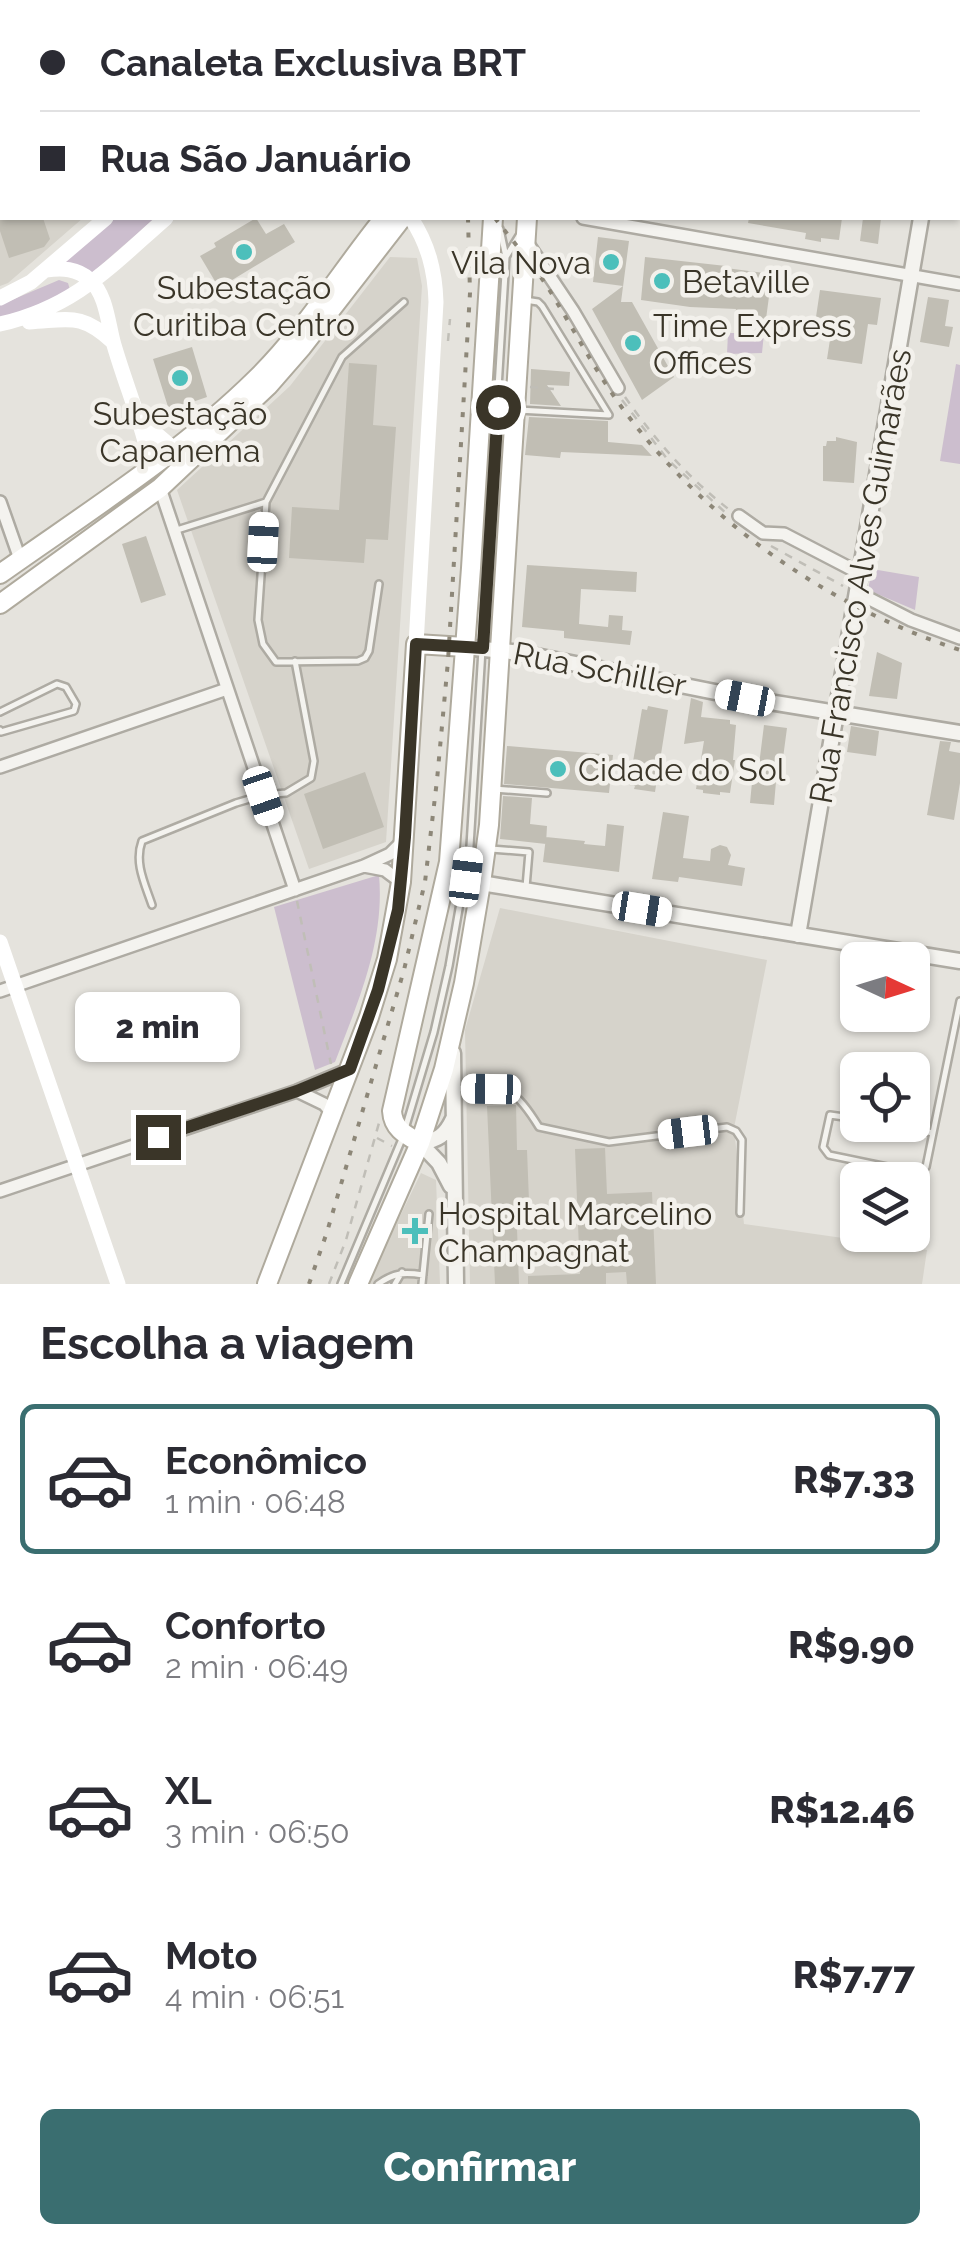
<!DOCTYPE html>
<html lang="pt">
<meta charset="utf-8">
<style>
body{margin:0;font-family:Raleway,sans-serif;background:#f2f2f3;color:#2b2b33;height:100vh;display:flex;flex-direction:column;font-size:38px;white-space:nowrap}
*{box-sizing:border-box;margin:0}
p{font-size:32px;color:#7c7c81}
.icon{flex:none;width:55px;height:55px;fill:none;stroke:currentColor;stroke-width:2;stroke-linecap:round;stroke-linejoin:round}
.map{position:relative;height:1284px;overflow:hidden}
.drawer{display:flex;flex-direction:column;background:#fff;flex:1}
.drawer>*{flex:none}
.guide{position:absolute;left:0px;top:0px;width:960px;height:220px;box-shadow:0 2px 8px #0004;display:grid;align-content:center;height:220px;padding:0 40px;background:#fff}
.needle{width:65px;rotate:94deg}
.controls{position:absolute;left:840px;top:942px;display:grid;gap:20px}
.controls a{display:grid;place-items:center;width:90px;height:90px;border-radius:15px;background:#fff;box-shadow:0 2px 8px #0004;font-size:50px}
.end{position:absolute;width:45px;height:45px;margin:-22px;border:12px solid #3a3528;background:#fff;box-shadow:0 0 0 5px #fff}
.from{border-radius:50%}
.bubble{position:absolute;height:70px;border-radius:15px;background:#fff;box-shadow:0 2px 8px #0004;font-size:32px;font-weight:800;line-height:70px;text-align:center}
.car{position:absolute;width:30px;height:60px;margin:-30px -15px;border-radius:12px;box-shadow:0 0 8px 2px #0007;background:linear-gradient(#fff 24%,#345 0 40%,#fff 0 76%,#345 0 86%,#fff 0)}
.guide b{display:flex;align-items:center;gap:35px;height:95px;font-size:38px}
.guide b+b{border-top:2px solid #e1e1e2}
.guide i{width:25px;height:25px;background:#2b2b33}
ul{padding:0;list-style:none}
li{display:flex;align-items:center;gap:30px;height:150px;margin:0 20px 15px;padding:0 20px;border:5px solid transparent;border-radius:15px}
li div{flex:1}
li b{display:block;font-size:38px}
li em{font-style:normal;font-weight:800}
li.current{border-color:#3a6e70}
li>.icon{width:90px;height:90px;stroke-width:1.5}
h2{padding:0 40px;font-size:45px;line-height:120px}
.button{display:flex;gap:20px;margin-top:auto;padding:20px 40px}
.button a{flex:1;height:115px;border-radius:15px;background:#3a6e70;color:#fff;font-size:40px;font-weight:800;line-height:115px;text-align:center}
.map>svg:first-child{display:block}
</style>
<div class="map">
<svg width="960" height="1284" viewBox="0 0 960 1284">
<rect width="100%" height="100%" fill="#e5e3dd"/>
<path fill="#d6d3cb" d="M2,174V218H83L8,283L0,286V175Z
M390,257L417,258L422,286L386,842L309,869L177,490L290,386Z
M500,908L767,960L734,1128L744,1224L927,1250L922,1284H470L465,1030Z
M421,1173L436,1180L440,1284H367Z"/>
<path fill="#ccbece" d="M115,218H155L92,273L65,262Z
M59,280L68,283L70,290L68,294L0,319V305Z
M728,333H764L762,353L727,354Z
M956,364L960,365V464L940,461Z
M872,569L919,577L915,610L868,590Z
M379,875C385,941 358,1002 335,1062L315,1070L274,907Z"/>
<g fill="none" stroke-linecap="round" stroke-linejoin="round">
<path stroke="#c2b39b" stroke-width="4" d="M0,101H2"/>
</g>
<path fill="#c1beb4" d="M0,218H43L50,239L44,247L9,258L0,231Z
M256,218L266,234L284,224L295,242L219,288L200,256L216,247L214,243Z
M749,218H842L839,240L821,238V242L805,239L806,233L748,223Z
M863,218H881L878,244L860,241Z
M598,237L629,241L621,302H632L674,377L642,400L592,309L623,286L593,282Z
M645,257L726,266V268L772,274L766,319L735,315L736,309L690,307L641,300Z
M820,290L881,298L877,325L868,324L862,364L827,359L833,320L816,317Z
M928,297L949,300L945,326L953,327L949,347L920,342Z
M192,347L207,397L169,410L153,359Z
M349,363L377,365L373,425L396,427L388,540L366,539L364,563L289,558L292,507L339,510Z
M531,369L570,372L569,386L547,385L561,406L530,404Z
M529,417L608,421V442L642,445L652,456L561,452L560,458L525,455Z
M836,437L857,442L854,483L823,481V446H826L827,441H836Z
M146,536L166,595L141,603L122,544Z
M527,565L637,572L636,592L581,589L579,624L608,627L609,615L623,616L622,630L632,631L630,645L564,638V631L522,627Z
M877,652L902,663L897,699L869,696Z
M691,698L703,702L701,717L730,720V724L736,725L733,760H735L730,793L720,792V795L703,793V790L696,789L704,741L684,744Z
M648,706L668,710L655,792L634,789L635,786L629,785L642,709L647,710Z
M764,725L787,728L783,758H778L774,805L750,803L753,772L758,773Z
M851,726L879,731L876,756L847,752Z
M940,741L951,742L949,751L960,753V783L954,820L927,815Z
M507,746L613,755L609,793L504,784Z
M365,772L384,827L323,849L304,794Z
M503,796L532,798L530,824L547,826L546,844L500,839Z
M663,812L689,816L683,858L710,861L711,849L720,845L727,847L731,855L728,865L745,868L742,886L679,877L678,882L652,879Z
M607,824L624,826L619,872L543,862L546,837L585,841L584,844L605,846Z
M516,1105L517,1150H527L529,1201H516L519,1284H495L487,1106Z
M605,1148L607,1194L652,1192L656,1284H627L626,1272L606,1273V1284H528V1276L580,1274L575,1149Z"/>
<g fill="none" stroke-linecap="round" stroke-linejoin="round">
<g stroke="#aeaba3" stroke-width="10">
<path id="service" d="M266,0L269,2
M506,257L520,234
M518,410L609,415L542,306L538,302L525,300
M266,502L258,620L263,644L276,662L358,661L365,658L369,651L379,584
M177,530L266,502L342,357L404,302
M0,712L57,684L66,687L76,704L74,711L1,732L0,730
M494,789L547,793
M491,849L529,852L526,887
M152,905C145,884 134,863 142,841L236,803L263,795L286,793L311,778L314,761L295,661
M455,1088C506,1090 510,1080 539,1127L609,1142L727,1127L736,1131L742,1140L740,1213
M858,1119L830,1115L823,1147L829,1155L916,1173L922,1172L926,1167L960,1001
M893,1125L933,1133
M405,1129L434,1032L449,966L470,846L506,257L500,229
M341,1284L402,1139
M378,1284C394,1273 403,1272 423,1275
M395,1284L402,1272
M422,1284L429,1214"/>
</g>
<g stroke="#aeaba3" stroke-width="16">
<path id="minor" d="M958,83H960
M0,88L2,89
M0,128L2,129
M583,218L960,284
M526,241L573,311L618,388
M160,488L295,890
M0,502L20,559
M739,516L763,533L784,534L861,574
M858,593L911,620L960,638
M0,767L227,689
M364,866L385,870L401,882
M0,991L364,866L390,854L402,842
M297,1091L324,1104L333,1114
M0,1191L297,1091L350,1069"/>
</g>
<g stroke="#aeaba3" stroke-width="19">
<path id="tertiary" d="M956,2L957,0
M465,647L521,653L745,698L960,733
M481,883L960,961
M798,935L921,218
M453,1053L456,1284
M420,1143L439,1163L451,1186
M420,1143C438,1140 445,1136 453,1119"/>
</g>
<g stroke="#afaa9d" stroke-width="22">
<path id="primary" d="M544,0L547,2
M484,2V0
M597,2L603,0
M647,2L652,0
M683,2L689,0
M0,574C86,513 181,453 256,379C305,331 341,271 384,218
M0,604L160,488L268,386L302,347L402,218
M420,1143C406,1135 393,1129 392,1111L449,862L471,568L493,218
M267,1284L369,1017L387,959L401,882L416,644L465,647
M358,1284L420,1143L444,1069L464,983L481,883L489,825L527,218"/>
</g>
<path stroke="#c0beb7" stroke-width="2.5" stroke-dasharray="8 8" stroke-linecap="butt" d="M250,0L252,2
M301,0L303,2
M58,2V0
M709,2V0
M448,341L450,319
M530,387L554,389
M625,397C655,440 689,479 731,511
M622,400L668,460L728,515
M771,546L843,586
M297,901L331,1064
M377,1138L392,1146
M329,1284L346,1240L379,1123"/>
<use href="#service" stroke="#f4f3ef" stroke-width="5"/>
<use href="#minor" stroke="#f4f3ef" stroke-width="11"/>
<use href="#tertiary" stroke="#f4f3ef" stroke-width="14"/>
<path stroke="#fff" stroke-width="15" d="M232,0L234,2
M411,218C428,244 435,270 436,302L416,644
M46,270C62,268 77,268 90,280C107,295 108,325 114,345C126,386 142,423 151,465
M0,298L31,282L106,218
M29,322C69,320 81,312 113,342
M0,324C75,307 111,266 166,218
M141,421L174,449
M0,942L118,1284"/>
<use href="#primary" stroke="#fff" stroke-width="18"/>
<path stroke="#8d8778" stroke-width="4" stroke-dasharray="5 10" stroke-linecap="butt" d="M342,0L344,2
M495,218C513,242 534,265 550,291C577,335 600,380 632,421C714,527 832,608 960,650
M309,1284L327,1232L404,970L425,882L437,780L448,661L470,293L468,218"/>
</g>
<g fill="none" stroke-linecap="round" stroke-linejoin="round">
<path stroke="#3a3528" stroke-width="12" d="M158,1137L297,1091L350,1069L378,990L398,910L405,837L416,644L483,648L498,407"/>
</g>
<g fill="#4cbfbb" stroke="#f3f1ec" stroke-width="4">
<circle cx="244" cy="252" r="10"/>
<circle cx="611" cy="262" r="10"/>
<circle cx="662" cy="281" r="10"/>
<circle cx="633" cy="343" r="10"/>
<circle cx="180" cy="378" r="10"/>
<circle cx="558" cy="769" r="10"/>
<path d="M410 1216h10v10h10v10h-10v10h-10v-10h-10v-10h10z"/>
</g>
<g text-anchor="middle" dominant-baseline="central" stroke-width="9" stroke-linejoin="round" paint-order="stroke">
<g font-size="32" fill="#3a3528" stroke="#f3f1ec" text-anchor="start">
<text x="591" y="262" text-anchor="end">Vila Nova</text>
<text x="682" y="281">Betaville</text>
<text x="244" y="287" text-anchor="middle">Subestação<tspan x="244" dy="37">Curitiba Centro</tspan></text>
<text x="653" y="325">Time Express<tspan x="653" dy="37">Offices</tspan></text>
<text x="180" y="413" text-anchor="middle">Subestação<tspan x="180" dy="37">Capanema</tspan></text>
<text x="578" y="769">Cidade do Sol</text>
<text x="438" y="1213">Hospital Marcelino<tspan x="438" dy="37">Champagnat</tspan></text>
</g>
<g font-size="32" fill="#3a3528" stroke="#f3f1ec">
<text transform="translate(860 576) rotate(-80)">Rua Francisco Alves Guimarães</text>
<text transform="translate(600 669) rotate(11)">Rua Schiller</text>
</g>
</g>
</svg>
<div class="controls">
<a><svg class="needle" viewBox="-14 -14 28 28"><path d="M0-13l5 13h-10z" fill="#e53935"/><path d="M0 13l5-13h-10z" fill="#7c7c81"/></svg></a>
<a><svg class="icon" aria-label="locate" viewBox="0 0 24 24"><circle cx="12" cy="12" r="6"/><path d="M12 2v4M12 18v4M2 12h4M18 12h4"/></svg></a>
<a><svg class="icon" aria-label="layers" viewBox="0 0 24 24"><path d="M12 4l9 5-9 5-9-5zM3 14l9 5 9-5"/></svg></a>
</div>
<i class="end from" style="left:498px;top:407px"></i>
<i class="end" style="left:158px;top:1137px"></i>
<div class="bubble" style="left:75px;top:992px;width:165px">2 min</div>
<i class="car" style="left:263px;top:542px;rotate:3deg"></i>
<i class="car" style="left:745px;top:698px;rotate:281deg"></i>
<i class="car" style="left:263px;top:796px;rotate:161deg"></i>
<i class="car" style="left:466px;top:877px;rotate:7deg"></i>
<i class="car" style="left:642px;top:909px;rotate:99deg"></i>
<i class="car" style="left:491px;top:1089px;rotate:271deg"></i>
<i class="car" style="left:688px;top:1132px;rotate:263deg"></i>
<div class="guide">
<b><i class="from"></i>Canaleta Exclusiva BRT</b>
<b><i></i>Rua São Januário</b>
</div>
</div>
<section class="drawer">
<h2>Escolha a viagem</h2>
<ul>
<li class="current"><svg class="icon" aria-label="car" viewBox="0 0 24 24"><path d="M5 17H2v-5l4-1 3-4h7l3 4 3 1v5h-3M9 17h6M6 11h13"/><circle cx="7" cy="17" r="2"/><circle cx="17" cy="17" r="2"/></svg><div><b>Econômico</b><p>1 min · 06:48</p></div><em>R$7.33</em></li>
<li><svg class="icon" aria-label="car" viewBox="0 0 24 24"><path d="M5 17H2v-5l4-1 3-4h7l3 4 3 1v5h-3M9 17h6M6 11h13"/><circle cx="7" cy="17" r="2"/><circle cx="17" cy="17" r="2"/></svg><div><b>Conforto</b><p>2 min · 06:49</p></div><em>R$9.90</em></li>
<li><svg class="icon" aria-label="car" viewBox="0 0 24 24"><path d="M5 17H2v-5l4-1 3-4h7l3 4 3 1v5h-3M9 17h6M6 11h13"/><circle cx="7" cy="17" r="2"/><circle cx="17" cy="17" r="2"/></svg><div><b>XL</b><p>3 min · 06:50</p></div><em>R$12.46</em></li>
<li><svg class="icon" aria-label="car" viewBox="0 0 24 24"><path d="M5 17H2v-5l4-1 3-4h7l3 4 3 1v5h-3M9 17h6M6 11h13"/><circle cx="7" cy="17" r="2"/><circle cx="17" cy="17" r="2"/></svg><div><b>Moto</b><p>4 min · 06:51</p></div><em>R$7.77</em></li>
</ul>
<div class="button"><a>Confirmar</a></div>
</section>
